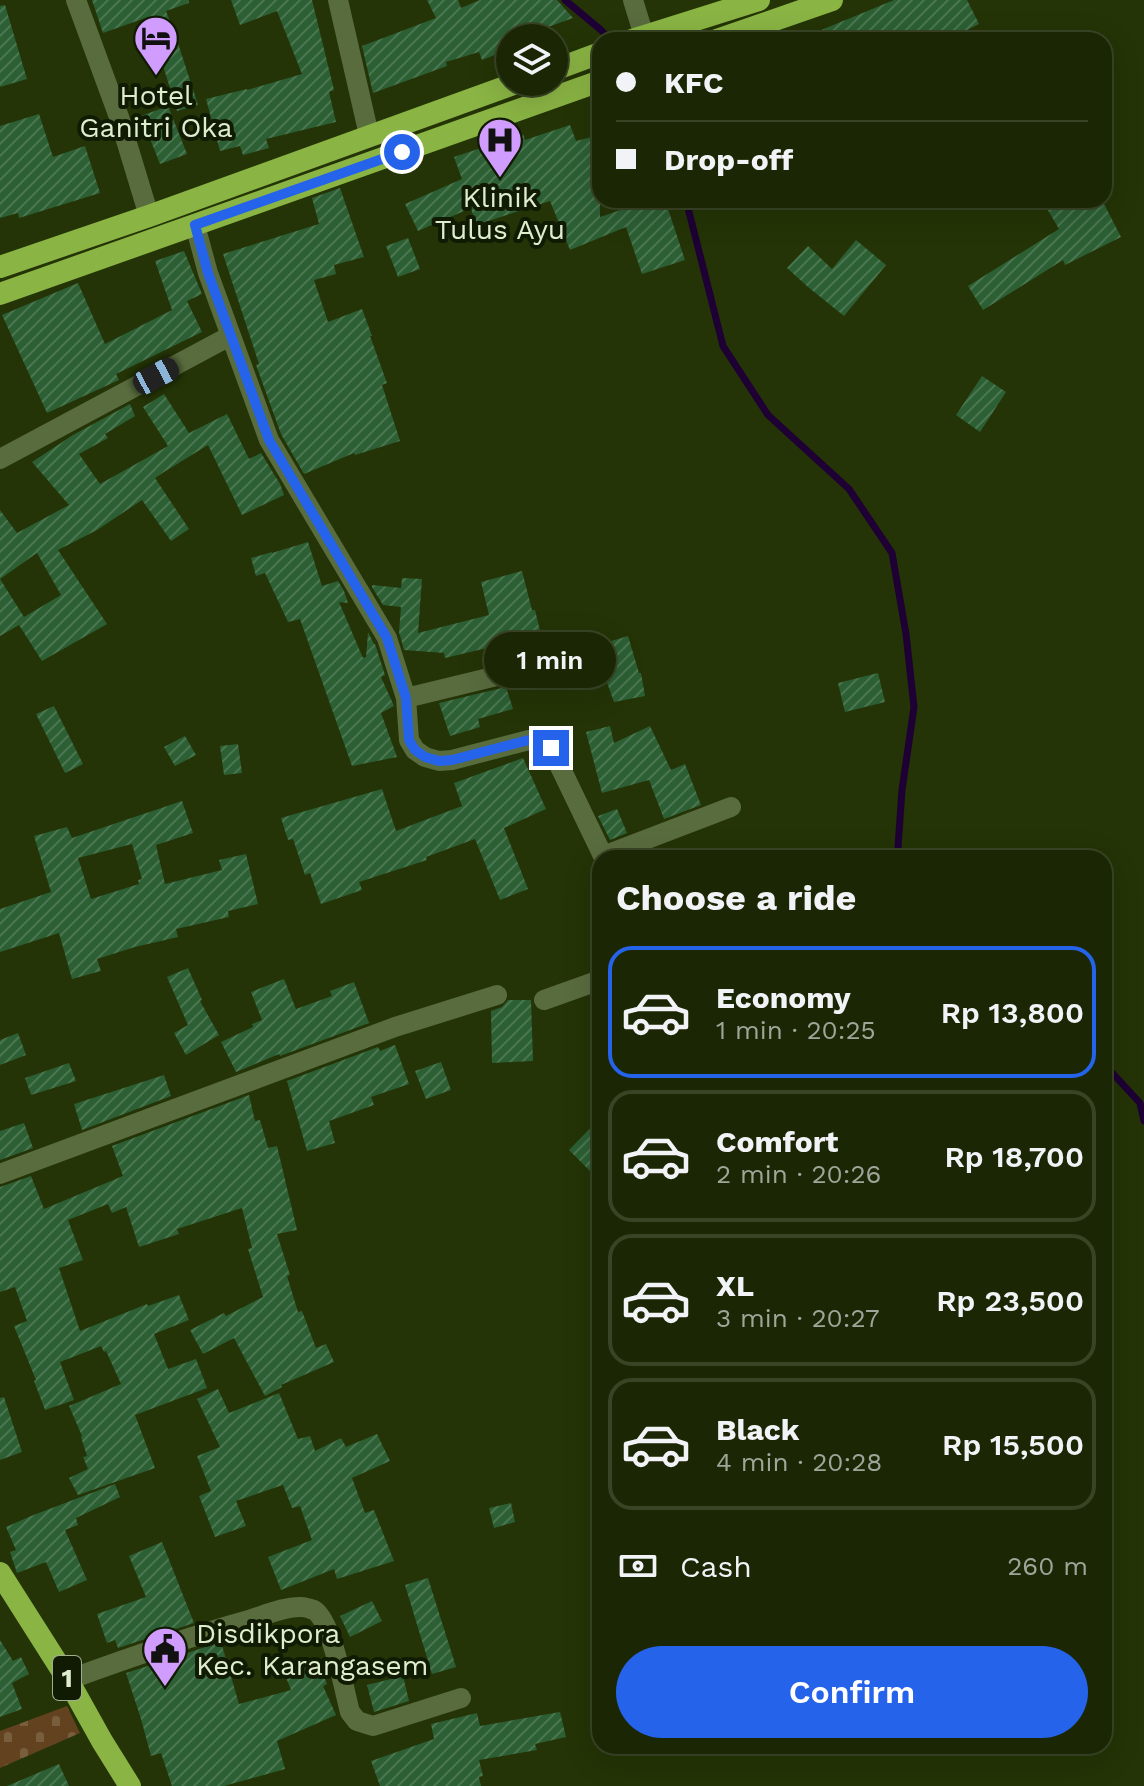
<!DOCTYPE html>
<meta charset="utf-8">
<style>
body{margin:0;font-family:"Work Sans",sans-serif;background:#283313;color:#f1f3f6;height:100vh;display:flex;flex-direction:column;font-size:30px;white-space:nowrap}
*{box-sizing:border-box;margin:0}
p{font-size:26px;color:#a0a59a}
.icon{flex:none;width:44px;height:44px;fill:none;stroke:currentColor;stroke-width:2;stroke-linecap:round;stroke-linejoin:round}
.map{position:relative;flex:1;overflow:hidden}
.drawer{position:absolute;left:592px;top:850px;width:520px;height:904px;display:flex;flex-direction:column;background:#1b2704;border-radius:24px;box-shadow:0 8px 32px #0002,0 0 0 2px #394426}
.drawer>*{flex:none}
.banner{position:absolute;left:592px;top:32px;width:520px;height:176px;border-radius:24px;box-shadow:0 8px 32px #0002,0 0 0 2px #394426;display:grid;align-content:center;height:176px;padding:0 24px;background:#1b2704}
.controls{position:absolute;left:496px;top:24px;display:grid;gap:16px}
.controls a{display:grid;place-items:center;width:72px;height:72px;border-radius:50%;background:#1b2704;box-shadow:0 8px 32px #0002,0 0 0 2px #394426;font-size:40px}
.end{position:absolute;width:36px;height:36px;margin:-18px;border:10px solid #2563eb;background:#fff;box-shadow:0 0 0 4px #fff}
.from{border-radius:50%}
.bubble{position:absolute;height:56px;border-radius:28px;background:#1b2704;box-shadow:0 8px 32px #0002,0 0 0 2px #394426;font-size:26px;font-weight:600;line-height:56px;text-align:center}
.car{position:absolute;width:24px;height:48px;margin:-24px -12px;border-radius:10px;box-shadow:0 0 6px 2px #0007;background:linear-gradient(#222 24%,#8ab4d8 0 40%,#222 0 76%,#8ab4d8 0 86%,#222 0)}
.banner b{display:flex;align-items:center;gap:28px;height:76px;font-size:30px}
.banner b+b{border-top:2px solid #394426}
.banner i{width:20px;height:20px;background:#f1f3f6}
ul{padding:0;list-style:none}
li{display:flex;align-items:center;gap:24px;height:132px;margin:0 16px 12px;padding:0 8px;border:4px solid #394426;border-radius:24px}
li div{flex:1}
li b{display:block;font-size:30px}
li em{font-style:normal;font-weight:600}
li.on{border-color:#2563eb}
li>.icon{width:72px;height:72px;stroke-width:1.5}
h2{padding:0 24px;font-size:36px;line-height:96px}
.pay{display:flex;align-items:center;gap:20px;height:88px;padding:0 24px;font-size:30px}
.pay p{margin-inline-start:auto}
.button{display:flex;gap:16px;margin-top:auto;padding:16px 24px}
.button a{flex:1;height:92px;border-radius:48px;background:#2563eb;color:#fff;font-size:32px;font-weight:600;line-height:92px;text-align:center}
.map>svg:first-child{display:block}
</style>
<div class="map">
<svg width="1144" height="1786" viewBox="0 0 1144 1786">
<defs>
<pattern id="cemetery-stones" width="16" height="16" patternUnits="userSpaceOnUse" patternTransform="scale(2)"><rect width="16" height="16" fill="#63431f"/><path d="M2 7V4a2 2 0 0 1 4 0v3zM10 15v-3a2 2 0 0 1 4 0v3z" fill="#795e3e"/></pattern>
<pattern id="building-hatch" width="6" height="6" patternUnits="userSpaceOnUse" patternTransform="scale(2)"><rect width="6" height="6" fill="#2c5f34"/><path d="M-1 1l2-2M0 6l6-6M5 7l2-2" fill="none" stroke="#4a7650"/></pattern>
</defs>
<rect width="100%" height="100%" fill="#243406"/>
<path fill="url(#cemetery-stones)" d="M67,1706L80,1733L0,1768V1731Z"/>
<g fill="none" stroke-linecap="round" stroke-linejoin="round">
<path stroke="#1e0034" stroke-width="7" d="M565,0L601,30L610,40
M686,200L723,346L768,415L849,489L892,553L906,634L914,707L902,790L898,847L901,858
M1104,1064L1140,1103L1144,1121"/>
</g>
<path fill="url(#building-hatch)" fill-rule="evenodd" d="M92,0H189V3L166,11L175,34L198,105L177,111L148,17L103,33Z
M231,0H312L334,90L329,92L336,122L266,139L269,148L243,155L240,146L220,151L206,99L247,89V90L302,74L277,11L240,25Z
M427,0H458L461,8L480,0H557L573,18L518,38H510V49L482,60L479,52L446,62L447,66L373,93L362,46L436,18Z
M894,0H967L979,24L947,40H797Z
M5,5L27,79L0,87V6Z
M168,106L187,154L160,164L141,116Z
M39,114L53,157L85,146L100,193L19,218L18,213L0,218V126Z
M570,125L576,141L600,135V217L650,200H665L685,260L642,274L626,227L570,250L550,201L476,225L471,208L418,231L405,204L462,179L454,157L523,134L525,140Z
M340,188L364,257L334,265L336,274L314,280L328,322L362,309L372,336H370L387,383L382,385L400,441L355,455L354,453L304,474L281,434L256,365L259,364L223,254L319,224L312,198Z
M1042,200H1102L1121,237L1065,265L1063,260L983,310L968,286L1059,229Z
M408,238L420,269L398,277L386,246Z
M856,240L886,265L844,316L808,287L787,268L808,246L832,269Z
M184,251L202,294L187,301L202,332L116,374L119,380L47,413L2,315L78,283L105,344L172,310L155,261Z
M982,376L1006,392L980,432L956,415Z
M164,394L189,433L227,414L249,459L261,453L280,484L284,495L242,515L208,445L164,472L155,478L189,529L171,541L142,500L97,530L58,550L107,624L42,661L19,625L0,636V510L17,533L69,505L32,462L73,435L130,404L135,416L105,434L108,438L79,454L100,484L168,446L143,407ZM37,553L61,595L24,617L0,579Z
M308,542L322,586L338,581L344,591L348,603L339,602L363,658L366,657L368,632L374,644H375L385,675L381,677L394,706L381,713L397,757L352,766L300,619L288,622L265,573L256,576L251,558L272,552V553Z
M522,571L532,610H535L541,635L445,658L444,653L404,650L399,632L401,607L383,605L372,587V585L401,588L402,578L422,579L418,633L489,615L481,582Z
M628,636L639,673H641L645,696L614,702L605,677L600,653L603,652L601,644Z
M878,673L885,702L845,712L838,683Z
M506,687L513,709L478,719L480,727L450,736L439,703Z
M54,706L83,764L65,773L36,714Z
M610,726L614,743L650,726L671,770L685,764L701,805L664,819L649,780L602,793L586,732Z
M185,736L196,755L175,766L164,747Z
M238,744L242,773L224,775L220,746Z
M523,758L546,809L504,828L528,889L500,900L475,839L426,857L427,860L359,882L362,890L321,904L310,873L305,875L293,839L288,840L281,818L382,789L396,831L462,806L454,783Z
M182,801L193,833L156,845L165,884L222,870L219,860L246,854L258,904L228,911L229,917L176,929L178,937L135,947L97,959L101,971L72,979L59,933L0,952V909L51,892L34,836L67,827L72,838ZM132,844L142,879L138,880L139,884L91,899L78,858Z
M617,809L627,833L610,840L598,816Z
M188,968L202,1000L200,1001L219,1035L186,1055L174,1033L188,1025L167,977Z
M284,979L296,1009L332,996L330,991L354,982L369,1023L280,1056L279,1054L236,1072L221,1042L253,1027L252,1024L262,1020L251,992Z
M508,1000H531L533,1061L492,1063L491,1011L502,1007Z
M18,1033L26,1055L0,1065V1040Z
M395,1045L409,1084L371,1097L374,1105L329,1121L335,1143L307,1151L287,1081L378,1047L380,1051Z
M441,1062L451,1090L426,1099L415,1071Z
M69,1063L76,1081L31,1095L25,1078Z
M164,1075L171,1096L82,1130L74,1104Z
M249,1095L255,1121L260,1120L268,1148L277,1146L297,1230L277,1234L290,1275L287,1276L298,1312L302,1311L316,1348L326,1344L334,1362L281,1385L282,1387L265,1396L234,1338L203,1354L190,1330L224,1313L226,1316L263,1297L248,1249L252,1248L242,1208L177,1229L179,1234L139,1247L126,1207L112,1213L108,1204L68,1220L83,1260L59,1268L80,1331L147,1304L148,1306L179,1295L189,1320L154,1334L168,1369L196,1359L207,1388L135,1415L155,1468L78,1495L69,1478L88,1469L83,1457L87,1456L81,1437L82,1436L69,1406L121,1384L106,1351L104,1352L101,1346L60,1362L74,1400L45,1410L34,1381L36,1380L14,1326L27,1321L15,1287L0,1292V1187L31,1176L44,1209L123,1176L112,1146Z
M600,1118V1163L591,1172L569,1150Z
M24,1123L33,1148L0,1160V1131Z
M218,1389L229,1413L279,1393L298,1439L310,1436L315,1451L341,1438L346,1447L377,1434L390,1461L352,1478L365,1513L374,1510L394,1561L337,1579L334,1569L281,1590L268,1557L312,1540L300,1506L292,1508L283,1485L236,1501L246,1526L215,1537L199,1496L211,1491L197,1456L220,1447L197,1399Z
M4,1397L22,1452L0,1460V1398Z
M115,1484L120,1497L76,1518L78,1525L65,1530L87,1580L59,1592L46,1562L17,1573L10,1552L16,1550L6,1527L31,1516Z
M511,1503L515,1522L494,1528L489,1508Z
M162,1542L194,1623L118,1648L115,1640L107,1643L97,1614L146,1597L129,1556Z
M428,1578L456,1667L432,1674L405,1585Z
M372,1601L382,1621L350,1637L340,1616Z
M0,1640L13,1661L21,1657L29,1674L12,1683L22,1709L0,1717Z
M221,1642L239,1704L291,1690L285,1675L319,1663L327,1684L323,1686L336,1715L277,1741L285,1769L224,1786H172L161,1753L151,1756L141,1719L126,1673Z
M403,1676L409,1701L374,1712L367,1685Z
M560,1712L566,1737L535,1744L537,1750L479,1760L483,1776L479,1777L481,1786H380L371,1761L434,1739L431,1724L477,1713L480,1726Z
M59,1764L69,1786H7Z"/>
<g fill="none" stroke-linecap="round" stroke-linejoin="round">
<path stroke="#596c3e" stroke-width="20" d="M76,0L119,117L149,216
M338,0L369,135
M633,0L644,36
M195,225L208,273L269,440L387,638L406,698L409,740L415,750L425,757L439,761L452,760L529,740L541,741L551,748L604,858
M0,459L230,336
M406,698L517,671
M603,856L731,807
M544,1000L600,980
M0,1174L395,1027L497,995
M68,1680C128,1658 188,1637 249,1620C265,1615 285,1606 302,1607C304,1607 311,1609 314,1610C332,1621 344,1690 350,1712L357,1721L373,1726L461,1698"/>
<path stroke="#8ab444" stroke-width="22" d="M632,40L759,0
M717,40L832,0
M554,70L600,53
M0,267L149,216L519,82
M0,294L600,81
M0,1573L68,1680L102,1741L130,1786"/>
</g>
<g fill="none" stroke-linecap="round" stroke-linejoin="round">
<path stroke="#2563eb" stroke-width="10" d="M402,152L195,225L208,273L269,440L387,638L406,698L409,740L415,750L425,757L439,761L452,760L529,740L541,741L551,748"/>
</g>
<defs>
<g id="hotel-pin" transform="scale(2.3)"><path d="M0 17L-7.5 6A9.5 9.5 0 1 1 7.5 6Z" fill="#d09dff" stroke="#111a03"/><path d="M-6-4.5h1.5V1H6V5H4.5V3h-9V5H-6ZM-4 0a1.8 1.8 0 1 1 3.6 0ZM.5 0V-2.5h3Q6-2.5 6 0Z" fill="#111"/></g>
<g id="hospital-pin" transform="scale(2.3)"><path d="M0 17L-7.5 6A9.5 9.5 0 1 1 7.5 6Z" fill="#d09dff" stroke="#111a03"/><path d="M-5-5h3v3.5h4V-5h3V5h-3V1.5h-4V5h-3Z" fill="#111"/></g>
<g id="civic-pin" transform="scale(2.3)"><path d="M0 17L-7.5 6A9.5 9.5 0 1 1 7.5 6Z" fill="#d09dff" stroke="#111a03"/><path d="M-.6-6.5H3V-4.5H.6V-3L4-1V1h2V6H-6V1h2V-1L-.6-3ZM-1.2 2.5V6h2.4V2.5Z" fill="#111"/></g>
</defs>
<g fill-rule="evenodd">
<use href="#hotel-pin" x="156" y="38"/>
<use href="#hospital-pin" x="500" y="140"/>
<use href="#civic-pin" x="165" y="1649"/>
</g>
<g text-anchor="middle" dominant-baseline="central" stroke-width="8" stroke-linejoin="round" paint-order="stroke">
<rect fill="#111a03" stroke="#a0ae90" stroke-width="2" x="53" y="1656" width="28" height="44" rx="6"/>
<g font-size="26" font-weight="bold" fill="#deedcd">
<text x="67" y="1678">1</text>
</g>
<g font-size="28" fill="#deedcd" stroke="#111a03">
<text x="156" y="95">Hotel<tspan x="156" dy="32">Ganitri Oka</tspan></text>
<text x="500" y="197">Klinik<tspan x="500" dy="32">Tulus Ayu</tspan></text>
<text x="196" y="1633" text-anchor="start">Disdikpora<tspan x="196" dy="32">Kec. Karangasem</tspan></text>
</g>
</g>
</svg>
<div class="controls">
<a><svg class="icon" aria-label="layers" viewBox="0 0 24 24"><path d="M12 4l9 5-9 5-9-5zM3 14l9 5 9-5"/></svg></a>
</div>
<i class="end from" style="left:402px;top:152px"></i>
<i class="end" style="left:551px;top:748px"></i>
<div class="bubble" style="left:484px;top:632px;width:132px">1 min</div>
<i class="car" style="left:156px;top:376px;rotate:62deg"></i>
<div class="banner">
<b><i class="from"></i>KFC</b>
<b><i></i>Drop-off</b>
</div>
<section class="drawer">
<h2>Choose a ride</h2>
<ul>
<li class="on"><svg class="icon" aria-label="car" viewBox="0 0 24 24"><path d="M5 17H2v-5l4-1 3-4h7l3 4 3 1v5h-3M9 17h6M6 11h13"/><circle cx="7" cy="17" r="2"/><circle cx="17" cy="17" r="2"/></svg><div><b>Economy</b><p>1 min · 20:25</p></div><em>Rp 13,800</em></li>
<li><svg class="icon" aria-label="car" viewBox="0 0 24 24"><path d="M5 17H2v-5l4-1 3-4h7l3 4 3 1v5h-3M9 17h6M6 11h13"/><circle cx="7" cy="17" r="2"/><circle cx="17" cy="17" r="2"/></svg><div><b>Comfort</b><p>2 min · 20:26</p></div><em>Rp 18,700</em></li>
<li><svg class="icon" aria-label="car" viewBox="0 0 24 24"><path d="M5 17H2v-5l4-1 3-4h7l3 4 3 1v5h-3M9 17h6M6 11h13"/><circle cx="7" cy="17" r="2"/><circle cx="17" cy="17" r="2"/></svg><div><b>XL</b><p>3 min · 20:27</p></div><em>Rp 23,500</em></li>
<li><svg class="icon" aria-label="car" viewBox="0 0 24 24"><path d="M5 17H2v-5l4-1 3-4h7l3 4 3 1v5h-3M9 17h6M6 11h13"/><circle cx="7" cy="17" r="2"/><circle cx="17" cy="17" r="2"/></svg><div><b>Black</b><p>4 min · 20:28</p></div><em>Rp 15,500</em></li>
</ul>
<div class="pay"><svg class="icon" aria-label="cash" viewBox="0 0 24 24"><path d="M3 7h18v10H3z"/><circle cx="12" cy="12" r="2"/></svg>Cash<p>260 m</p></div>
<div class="button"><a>Confirm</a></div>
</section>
</div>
